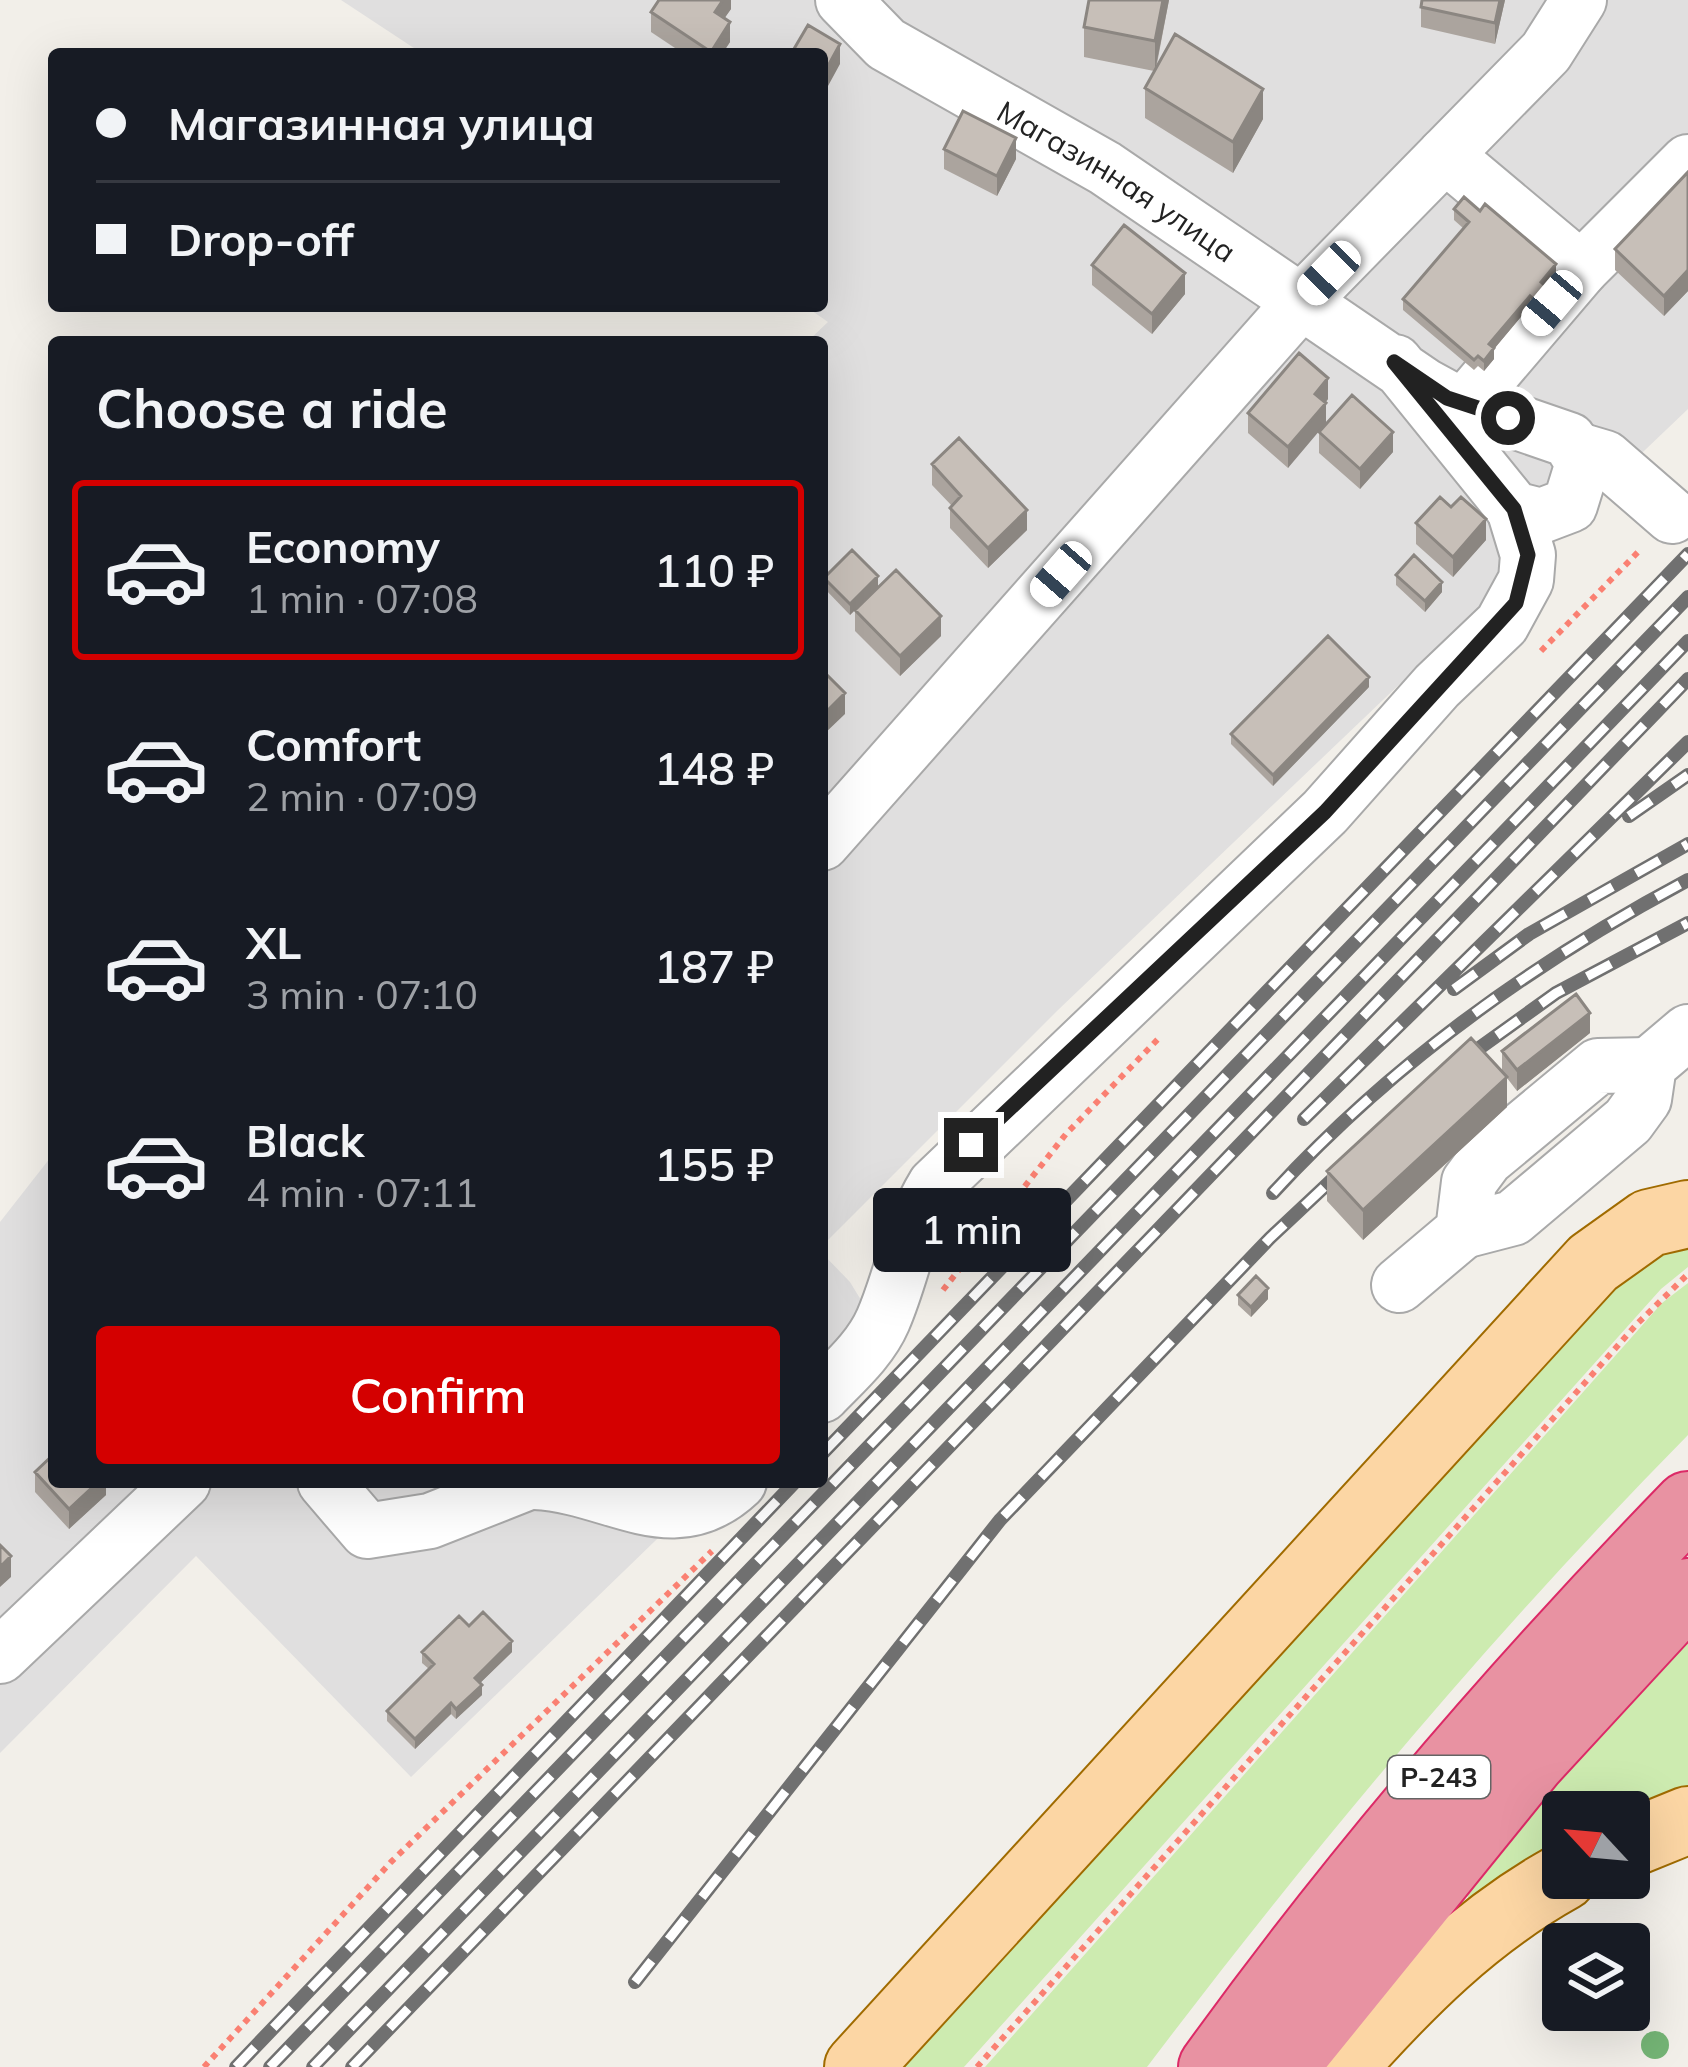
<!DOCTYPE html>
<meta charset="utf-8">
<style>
body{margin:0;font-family:Mulish,sans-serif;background:#20242c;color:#f1f3f6;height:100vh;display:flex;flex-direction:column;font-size:45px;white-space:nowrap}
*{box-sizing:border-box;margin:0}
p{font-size:39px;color:#9ea1a6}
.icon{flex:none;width:66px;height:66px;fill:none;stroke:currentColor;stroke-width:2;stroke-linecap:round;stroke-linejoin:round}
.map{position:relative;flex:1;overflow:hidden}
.details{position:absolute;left:48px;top:336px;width:780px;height:1152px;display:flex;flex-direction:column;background:#171b24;border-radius:12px;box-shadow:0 12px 48px #0002}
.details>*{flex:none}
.hud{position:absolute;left:48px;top:48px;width:780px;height:264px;border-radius:12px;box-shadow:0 12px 48px #0002;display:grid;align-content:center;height:264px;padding:0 48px;background:#171b24}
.needle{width:78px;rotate:296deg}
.controls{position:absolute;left:1542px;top:1791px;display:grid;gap:24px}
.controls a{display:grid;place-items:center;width:108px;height:108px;border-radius:12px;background:#171b24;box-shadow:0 12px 48px #0002;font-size:60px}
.end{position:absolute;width:54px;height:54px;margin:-27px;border:15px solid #222;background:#fff;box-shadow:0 0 0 6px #fff}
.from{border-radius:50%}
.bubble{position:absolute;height:84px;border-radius:12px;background:#171b24;box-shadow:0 12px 48px #0002;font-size:39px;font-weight:600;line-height:84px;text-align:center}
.car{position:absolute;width:36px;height:72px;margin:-36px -18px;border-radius:15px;box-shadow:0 0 9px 3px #0007;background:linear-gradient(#fff 24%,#345 0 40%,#fff 0 76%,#345 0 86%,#fff 0)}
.hud b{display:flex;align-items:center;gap:42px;height:114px;font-size:45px}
.hud b+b{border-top:3px solid #363941}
.hud i{width:30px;height:30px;background:#f1f3f6}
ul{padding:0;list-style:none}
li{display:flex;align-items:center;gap:36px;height:180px;margin:0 24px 18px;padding:0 24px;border:6px solid transparent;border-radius:12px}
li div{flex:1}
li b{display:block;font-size:45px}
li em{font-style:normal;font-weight:600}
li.active{border-color:#d40000}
li>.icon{width:108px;height:108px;stroke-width:1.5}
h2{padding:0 48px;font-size:54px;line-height:144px}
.primary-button{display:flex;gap:24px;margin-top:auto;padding:24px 48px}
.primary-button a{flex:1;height:138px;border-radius:12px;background:#d40000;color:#fff;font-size:48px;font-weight:600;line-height:138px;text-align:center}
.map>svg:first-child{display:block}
</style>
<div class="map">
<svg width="1688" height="2067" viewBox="0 0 1688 2067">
<rect width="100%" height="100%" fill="#f2efe9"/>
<path fill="#e0dfdf" d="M341,0H1688V409L1058,1010L822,1246V342H807L828,322L805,306H822V54H423Z
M54,1153V1482H716L411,1777L196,1556L0,1753V1222Z
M822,1253L850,1282L872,1318L822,1371Z"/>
<path fill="#cdebb0" d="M1688,1242V1267L1661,1289L964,2067H886L1609,1291L1644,1262Z
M1688,1283V1435C1493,1633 1315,1845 1147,2067H985L1662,1303Z
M1688,1637V1802L1629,1812H1563V1857L1478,1912L1465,1893L1624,1703Z"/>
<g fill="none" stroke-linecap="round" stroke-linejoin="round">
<g stroke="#a9a9a9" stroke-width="58">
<g id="minor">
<path id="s1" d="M843,0L886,44L1105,168L1425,386L1447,398L1569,440L1583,463L1570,505L1541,516L1514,509L1395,362"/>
<path d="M1445,155L1581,269"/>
<path d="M1465,405L1581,269L1688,162"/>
<path d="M1578,450L1605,458L1672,516"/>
<path d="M822,843L1300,303L1546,52L1579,0"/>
<path d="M1463,1231L1513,1218L1628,1121L1644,1099L1649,1065L1688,1032"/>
<path d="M1399,1285L1463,1231L1469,1182L1486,1159L1598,1066L1649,1065"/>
<path d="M822,1395C844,1372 870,1350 883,1320C903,1274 908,1229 935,1185L1325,812L1437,686L1502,624L1526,580L1528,555L1514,509"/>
<path d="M325,1482L367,1531L430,1521L529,1482"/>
<path d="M535,1482C614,1486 673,1544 739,1482"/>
<path d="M0,1656L183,1482"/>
</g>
</g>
<g stroke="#a06b00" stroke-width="70">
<path id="major" d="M1629,1844L1688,1820
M858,2067L1593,1263L1649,1223L1688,1214
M1343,2067C1409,1993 1475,1926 1563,1877"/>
</g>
<g stroke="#dc2a67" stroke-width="70">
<path id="highway" d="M1212,2067C1356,1867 1516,1682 1688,1505
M1284,2067L1532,1761L1688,1592"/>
</g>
<path stroke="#fa8072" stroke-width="6" stroke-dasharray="6 6" stroke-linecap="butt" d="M1541,651L1641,549
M943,1290L1066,1134L1161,1036
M204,2067L391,1862L712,1551
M977,2067L1637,1324L1688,1274"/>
<use href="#minor" stroke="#fff" stroke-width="54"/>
<use href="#major" stroke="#fcd6a4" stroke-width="66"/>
<use href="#highway" stroke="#e892a2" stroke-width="66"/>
<g stroke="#707070" stroke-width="14">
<path id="rail" d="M1629,816L1688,775
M1454,989L1529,934L1688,844
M1453,1067L1556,993L1688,923
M1304,1119L1688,742
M1273,1193C1391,1064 1534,962 1688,880
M822,1454L1688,554
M635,1982L1000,1520L1270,1238L1352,1161
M236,2067L795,1482
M270,2067L1688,597
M313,2067L1688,641
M352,2067L1688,679"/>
</g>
<use href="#rail" stroke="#fff" stroke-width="9" stroke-dasharray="27" stroke-linecap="butt"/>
</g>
<circle fill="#74b475" cx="1655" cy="2045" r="14"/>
<path fill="#aba49e" d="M731,0V9L724,18L730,42L722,54H684L651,32V12Z
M1169,0L1156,69L1263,119L1233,173L1145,118V88L1154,71L1084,57V27Z
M1505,0L1495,44L1421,27V7Z
M944,149L1016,159L997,196L944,169Z
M1688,172V291L1664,316L1615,270V249Z
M1454,209L1480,211L1556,275L1546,287L1550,300L1538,313L1530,306L1494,349V359L1484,371L1478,366L1474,370L1403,310V299L1463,228L1454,220Z
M1092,265L1185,294L1152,334L1092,285Z
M1328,399L1288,468L1248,433V413Z
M1319,432L1393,452L1360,489L1319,453Z
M932,464L1027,530L988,568L950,528V508L952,506L932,485Z
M1451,507L1486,540L1453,577L1416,544V523Z
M1396,575L1442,592L1425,612L1396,585Z
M824,578L878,587L850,615L824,588Z
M855,610L941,636L900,676L855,631Z
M1369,687L1273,786L1231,744V734Z
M1590,1033L1517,1091L1507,1078V1107L1363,1240L1327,1201V1171L1502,1071V1051Z
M1238,1295L1268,1299L1251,1317L1238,1305Z
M35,1472L106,1482V1495L69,1529L35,1492Z
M469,1626L512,1652L480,1683L482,1695L456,1719L451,1714L415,1749L387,1721V1711L429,1669L422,1663V1652Z"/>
<path fill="#8b8681" d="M723,0H731V9L715,32V12Z
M1163,0H1169L1155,71V41Z
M1500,0H1505L1495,44V23Z
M730,22V42L722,54H711Z
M840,44V64L822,97V77Z
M1263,89V119L1233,173V142Z
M1016,138V159L997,196V176Z
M1556,264V275L1541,293V282Z
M1688,270V291L1664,316V296Z
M1185,273V294L1152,334V314Z
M1550,290V300L1538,313V303Z
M1530,296V306L1494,349V359L1484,371V361L1489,344Z
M1328,378V399L1315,414V394Z
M1326,403V423L1288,468V447Z
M1393,432V452L1360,489V469Z
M1027,510V530L988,568V548Z
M1486,519V540L1453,577V557Z
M878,576V587L850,615V604Z
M1442,582V592L1425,612V601Z
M941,616V636L900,676V656Z
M1369,677V687L1273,786V775Z
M845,693V714L822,736V716Z
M1590,1013V1033L1517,1091V1070Z
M1507,1077V1107L1363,1240V1210Z
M1268,1288V1299L1251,1317V1307Z
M98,1482H106V1495L69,1529V1509Z
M11,1556V1577L0,1587V1567Z
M512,1641V1652L475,1688V1678Z
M482,1685V1695L456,1719V1709Z
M451,1703V1714L415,1749V1739Z"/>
<path fill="#c7bfb8" stroke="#8b8681" stroke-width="3" d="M659,0H723L715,12L730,22L711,52L651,12Z
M1089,0H1163L1155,41L1084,27Z
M1422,0H1500L1495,23L1421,7Z
M808,25L840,44L822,77V54H791Z
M1175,34L1263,89L1233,142L1145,88Z
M963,111L1016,138L997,176L944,149Z
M1688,172V270L1664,296L1615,249Z
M1464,197L1480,211L1485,204L1556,264L1541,282L1550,290L1538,303L1530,296L1489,344L1494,348L1484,361L1478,356L1474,360L1403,299L1469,222L1454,209Z
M1124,225L1185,273L1152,314L1092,265Z
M1299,353L1328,378L1315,394L1326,403L1288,447L1248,413Z
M1352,395L1393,432L1360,469L1319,432Z
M959,438L1027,510L988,548L950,508L961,496L932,464Z
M1440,497L1451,507L1461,497L1486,519L1453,557L1416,523Z
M852,550L878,576L850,604L824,578Z
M1414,555L1442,582L1425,601L1396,575Z
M896,570L941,616L900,656L855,610Z
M1328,636L1369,677L1273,775L1231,734Z
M822,670L845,693L822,716Z
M1576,994L1590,1013L1517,1070L1502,1051Z
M1471,1038L1507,1077L1363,1210L1327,1171Z
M1256,1276L1268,1288L1251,1307L1238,1295Z
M54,1454V1482H98L69,1509L35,1472Z
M0,1545L11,1556L0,1567Z
M483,1612L512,1641L475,1678L482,1685L456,1709L451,1703L415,1739L387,1711L434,1664L422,1652L459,1616L469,1626Z"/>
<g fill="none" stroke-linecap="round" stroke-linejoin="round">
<path stroke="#222" stroke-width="15" d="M971,1145L1325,812L1516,603L1528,555L1514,509L1394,362L1447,398L1508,418"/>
</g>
<g text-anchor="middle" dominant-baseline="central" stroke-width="9" stroke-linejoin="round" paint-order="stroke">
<rect fill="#fff" stroke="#646464" stroke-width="3" x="1388" y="1756" width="102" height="42" rx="9"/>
<g font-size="27" font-weight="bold" fill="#222">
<text x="1439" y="1777">Р-243</text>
</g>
<g font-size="30" fill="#222" stroke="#fff">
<text stroke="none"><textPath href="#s1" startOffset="330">Магазинная улица</textPath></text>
</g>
</g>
</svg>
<div class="controls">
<a><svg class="needle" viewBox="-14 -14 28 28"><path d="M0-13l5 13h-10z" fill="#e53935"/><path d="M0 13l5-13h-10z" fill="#9ea1a6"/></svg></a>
<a><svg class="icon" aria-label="layers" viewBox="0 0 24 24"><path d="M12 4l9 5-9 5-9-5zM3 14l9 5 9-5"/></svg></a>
</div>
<i class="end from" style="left:1508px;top:418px"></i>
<i class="end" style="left:971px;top:1145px"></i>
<div class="bubble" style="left:873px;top:1188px;width:198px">1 min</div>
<i class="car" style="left:1329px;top:273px;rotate:224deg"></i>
<i class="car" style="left:1552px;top:303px;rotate:220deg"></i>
<i class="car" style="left:1061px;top:574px;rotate:221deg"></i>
<div class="hud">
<b><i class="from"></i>Магазинная улица</b>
<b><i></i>Drop-off</b>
</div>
<section class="details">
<h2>Choose a ride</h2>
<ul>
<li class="active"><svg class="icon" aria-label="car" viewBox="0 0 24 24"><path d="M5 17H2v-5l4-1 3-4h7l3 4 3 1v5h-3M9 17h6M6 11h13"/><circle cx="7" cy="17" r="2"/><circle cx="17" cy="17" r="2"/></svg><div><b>Economy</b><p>1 min · 07:08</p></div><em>110 ₽</em></li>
<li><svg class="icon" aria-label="car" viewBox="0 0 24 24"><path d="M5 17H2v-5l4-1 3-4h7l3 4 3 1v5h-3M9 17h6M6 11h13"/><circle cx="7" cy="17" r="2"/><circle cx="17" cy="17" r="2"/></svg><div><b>Comfort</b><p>2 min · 07:09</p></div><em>148 ₽</em></li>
<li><svg class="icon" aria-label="car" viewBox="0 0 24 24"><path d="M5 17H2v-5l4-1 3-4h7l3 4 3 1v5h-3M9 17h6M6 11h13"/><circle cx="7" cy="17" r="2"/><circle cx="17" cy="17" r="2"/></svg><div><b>XL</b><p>3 min · 07:10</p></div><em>187 ₽</em></li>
<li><svg class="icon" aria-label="car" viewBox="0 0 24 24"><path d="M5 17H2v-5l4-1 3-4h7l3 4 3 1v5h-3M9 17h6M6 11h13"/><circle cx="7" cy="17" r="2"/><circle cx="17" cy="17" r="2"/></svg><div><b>Black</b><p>4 min · 07:11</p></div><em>155 ₽</em></li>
</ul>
<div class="primary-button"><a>Confirm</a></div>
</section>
</div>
